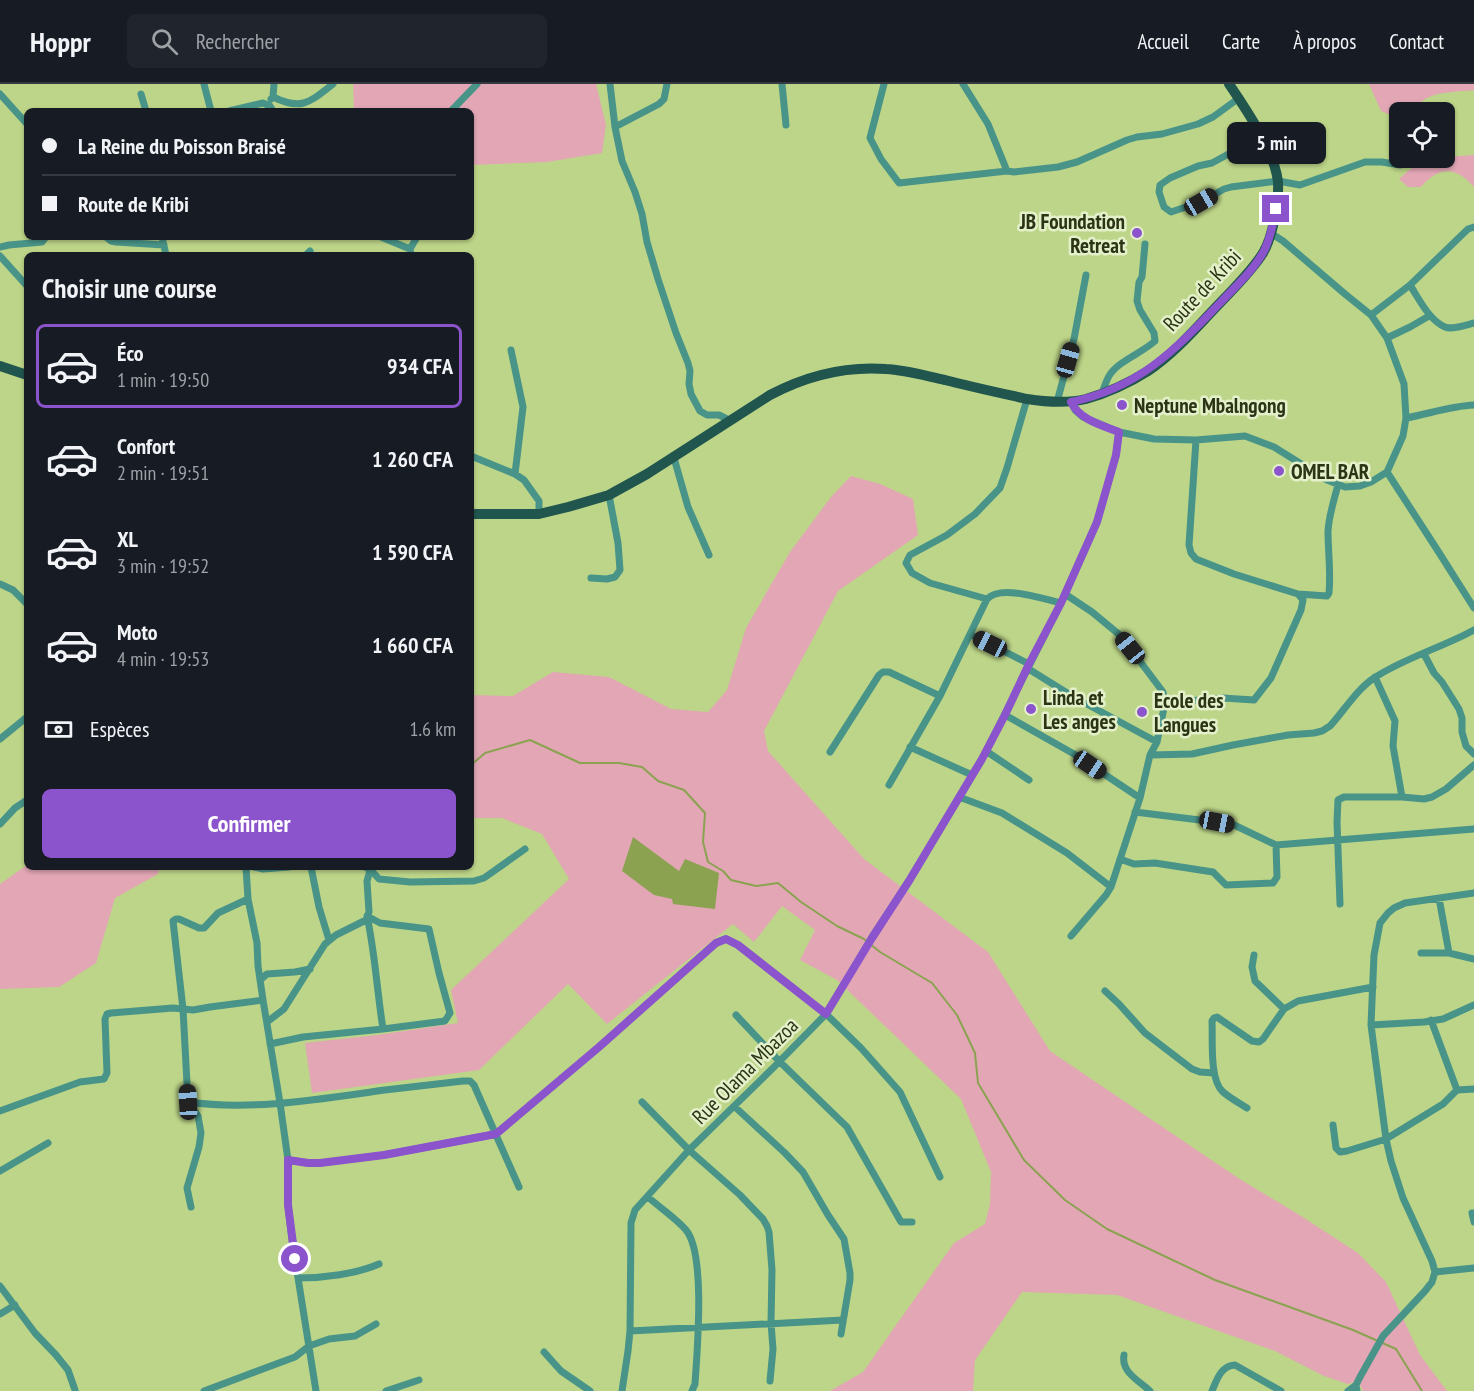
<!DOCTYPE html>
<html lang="fr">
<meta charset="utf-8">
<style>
body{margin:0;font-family:"PT Sans Narrow",sans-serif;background:#20242c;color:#f1f3f6;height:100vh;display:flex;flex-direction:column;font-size:22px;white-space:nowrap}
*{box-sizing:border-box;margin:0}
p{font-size:20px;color:#9ea1a6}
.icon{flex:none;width:33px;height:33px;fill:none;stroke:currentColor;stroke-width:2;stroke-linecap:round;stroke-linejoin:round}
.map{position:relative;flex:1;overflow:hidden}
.drawer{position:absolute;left:24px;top:168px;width:450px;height:618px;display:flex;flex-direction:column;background:#171b24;border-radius:9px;box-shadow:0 2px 4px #0004}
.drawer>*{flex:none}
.top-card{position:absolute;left:24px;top:24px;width:450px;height:132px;border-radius:9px;box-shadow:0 2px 4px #0004;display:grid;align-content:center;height:132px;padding:0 18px;background:#171b24}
.buttons{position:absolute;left:1389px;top:18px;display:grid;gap:12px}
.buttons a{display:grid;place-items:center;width:66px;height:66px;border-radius:9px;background:#171b24;box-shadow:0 2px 4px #0004;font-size:30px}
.end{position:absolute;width:27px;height:27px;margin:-14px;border:8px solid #8c54cc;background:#fff;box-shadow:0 0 0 3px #fff}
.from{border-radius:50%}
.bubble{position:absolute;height:42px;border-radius:9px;background:#171b24;box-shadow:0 2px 4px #0004;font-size:20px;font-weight:600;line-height:42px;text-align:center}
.car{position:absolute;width:18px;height:36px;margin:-18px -9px;border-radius:8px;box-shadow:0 0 4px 2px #0007;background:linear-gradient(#222 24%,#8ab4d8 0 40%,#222 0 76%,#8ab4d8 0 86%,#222 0)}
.top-card b{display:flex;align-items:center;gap:21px;height:57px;font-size:22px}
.top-card b+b{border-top:2px solid #363941}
.top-card i{width:15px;height:15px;background:#f1f3f6}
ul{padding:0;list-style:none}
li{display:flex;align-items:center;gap:18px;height:84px;margin:0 12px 9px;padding:0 6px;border:3px solid transparent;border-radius:9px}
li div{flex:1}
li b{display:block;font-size:22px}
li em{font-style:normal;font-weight:600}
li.current{border-color:#8c54cc}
li>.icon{width:54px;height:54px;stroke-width:1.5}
h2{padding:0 18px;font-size:27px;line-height:72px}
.pay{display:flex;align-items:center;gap:15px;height:66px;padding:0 18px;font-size:22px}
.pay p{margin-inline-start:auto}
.action{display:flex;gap:12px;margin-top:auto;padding:12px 18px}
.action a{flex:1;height:69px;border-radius:9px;background:#8c54cc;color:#fff;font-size:24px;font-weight:600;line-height:69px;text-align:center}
header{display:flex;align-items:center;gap:36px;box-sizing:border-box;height:84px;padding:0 30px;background:#171b24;border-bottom:2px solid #363941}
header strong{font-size:28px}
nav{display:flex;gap:33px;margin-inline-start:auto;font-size:21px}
.search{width:420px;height:54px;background:#20242c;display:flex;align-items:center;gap:15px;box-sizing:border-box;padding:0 21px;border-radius:9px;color:#9ea1a6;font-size:22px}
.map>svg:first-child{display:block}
</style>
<header>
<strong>Hoppr</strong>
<div class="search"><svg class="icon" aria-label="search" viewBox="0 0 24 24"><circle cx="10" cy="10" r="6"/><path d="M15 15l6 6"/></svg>Rechercher</div>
<nav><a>Accueil</a><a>Carte</a><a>À propos</a><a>Contact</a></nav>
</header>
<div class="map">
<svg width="1474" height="1307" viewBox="0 0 1474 1307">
<rect width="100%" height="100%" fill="#bdd588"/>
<path fill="#e2a6b5" d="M353,0H596L606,41L602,69L547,78L471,81V27H354Z
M1369,0H1474V6C1459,8 1441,7 1427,14C1413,21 1423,28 1400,28L1399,32H1393L1381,27Z
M1474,71V103C1456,82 1439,82 1421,103H1408L1399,95L1409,86L1431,74Z
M851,392L880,400L913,415L918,451L838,507L764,647L768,667L864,775L988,868L1050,967L1238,1094L1301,1132L1358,1169L1386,1198L1420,1271L1447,1307H1363L1358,1297L1348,1300L1324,1292L1275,1267L1117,1211L1022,1208L975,1276L973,1307H830L863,1288L954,1159L985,1140L990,1120L991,1088L961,1015L837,896L800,876L815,846L782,822L754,858L733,840L607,940L568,900L479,986L312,1009L305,959L377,951L458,939L451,906L569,795L542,750L502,734H471V611L513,612L553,588L609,593L671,625L708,628L727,606L746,544L790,468L831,413Z
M27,781V783H160L158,790L115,814L96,879L59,903L0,905V800Z"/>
<path fill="#8ba251" d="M633,753L679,787L685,775L719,789L715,825L673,820L672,815L654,811L622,787Z"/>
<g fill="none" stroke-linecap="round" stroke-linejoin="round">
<path stroke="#8ba251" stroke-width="2" d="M471,681L485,669L530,656L580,679H619L642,683L658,697L684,706L705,729L703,758L708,778L723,787L731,796L756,802L778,799L801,818L837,842L864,855L880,868L932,899L957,931L975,969L978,999L1024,1076L1065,1116L1107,1145L1215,1196L1353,1246L1396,1265L1422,1307"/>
<path stroke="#499488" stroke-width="7" d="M204,0L211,27
M610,0L615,43L622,77L635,108L642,130L647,158L658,195L676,249L688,279L690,287L689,300L691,310L700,327L707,331H719L729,336
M782,0L786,41
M884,0L870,54L881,75L899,99L1007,87
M963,0L988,40L1007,87L1014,88L1058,83L1077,78L1127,56L1137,53L1162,50L1198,40L1213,33L1239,14
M0,10L27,40
M141,10L146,27
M273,13C302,27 310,18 333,0
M271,15L273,13L274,0
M229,27L263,19L270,22L273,27
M451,27L477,0
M615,43L659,20L664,15L667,0
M1265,60L1234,67L1212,79L1198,82L1170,94L1160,101L1159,108L1164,123L1171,128L1201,118L1224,105L1231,103L1278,97L1300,101L1365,78H1382L1400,81L1411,74
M106,153L111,157L116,158L164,161
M162,153L166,171
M381,153L410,165
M0,163L9,161L42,158L46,153
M306,171L310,167
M411,171L410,165L417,153
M0,172L27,202
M1410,201C1419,215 1429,236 1445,243C1452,246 1466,241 1474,239
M1371,231L1410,201L1468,145L1474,143
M1387,254L1410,243L1429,232
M511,266L523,323L515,390
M1102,309C1104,304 1106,297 1109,292C1118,277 1142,269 1155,257L1154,249L1140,226L1137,217L1139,198L1142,193L1145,160
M1057,318L1074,255L1086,191
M1071,318L1075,326L1083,333L1119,348L1154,355L1196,356L1245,352L1274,363L1327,396L1345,403L1360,402L1371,398L1387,388L1403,352L1406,334L1404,300L1387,254L1371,231L1345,210L1283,157L1272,150
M1406,334C1429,330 1450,322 1474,321
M471,372L515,390L524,396L539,417V430
M674,374L688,423L709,471
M1387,388L1438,467L1474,524
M591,494L607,495L615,493L620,486L618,459L609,411
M0,500L13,506L27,520
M1065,510L1092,528L1121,552L1163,608L1165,619L1157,658L1150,671L1140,714L1111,803L1106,811L1071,852
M1298,510L1327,512L1329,509C1331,488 1328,468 1328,447C1329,431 1334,416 1338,401
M987,515L930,499L912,489L906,479L910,471L947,451L975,430L1000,404L1007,384L1027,315
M970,550L1029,580
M1424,570L1434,589L1442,598L1459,625L1462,634V648L1466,662L1474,670
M1027,584L1072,612L1157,658
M1375,593L1395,637L1393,662L1402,713
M1165,619L1223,614L1254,616L1271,594L1301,526L1303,516L1298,510L1234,490L1196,475L1191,469L1189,461L1196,356
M1005,631L1074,670L1140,714
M0,655L27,633
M910,663L972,691
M986,667L1029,696
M830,668L879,591L883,588H889L940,612
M1150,671L1192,670L1233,661L1288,651L1314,649L1322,647L1330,642C1344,627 1356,606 1374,594C1402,575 1443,563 1474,546
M889,701L940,612L987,515C1001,500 1043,515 1061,519
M959,713L1002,729L1067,769L1111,803
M1135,728L1232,740L1276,761
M0,740L15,724L27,716
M1120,775L1134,780L1155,779L1213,788L1226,801L1273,799L1277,793L1276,761L1474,745
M246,783L248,815L257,859L258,882L263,916L280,1019L288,1076V1121L292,1156L316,1307
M254,783L263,785L289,783
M311,783L319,823L329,856
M365,783L370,785L379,795L410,798L474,797L484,794L525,765
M1439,814L1449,869
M1340,820L1337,738L1338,716L1344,713H1402L1424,715L1432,713L1446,705L1474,681
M367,832L380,839L429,845L439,889L450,929L445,937L383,945C377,907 375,869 367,832Z
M1421,869H1449L1474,875
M1254,871L1252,883L1255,897L1284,925
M260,896L267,890L295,888L310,885
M1105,907L1119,920L1145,949L1192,985L1200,988L1214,989
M736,931L779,977L847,1043L901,1138H912
M1431,936L1457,1006
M267,938L284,925L325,860L336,851L366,836L369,828L367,797L371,783
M1371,941L1424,938L1443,935L1474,921
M270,960L303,953L383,945
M188,1018C253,1027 320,1015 385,1006C411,1003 437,1000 463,997H470L474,1001L519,1103
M642,1018L689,1066L740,1111L763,1135L767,1142L769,1148L772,1186L771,1239L773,1265L770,1297
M734,1022L785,1069L803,1088L828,1131L844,1155L850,1189V1196L841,1250
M1247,1024C1239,1019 1230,1014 1223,1008C1209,996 1213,954 1212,937L1214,934L1217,933L1252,957L1259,958L1263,955L1284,925L1298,917L1373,903
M0,1027L80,998L104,995L107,989L105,935L107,930L111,929L173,924L193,926L210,923L263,916
M1333,1041L1336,1064L1340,1068L1347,1067L1386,1055L1443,1020L1457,1006L1474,1005
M288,1076L308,1079H320L384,1071L496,1050L599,963L716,859L726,855L738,861L826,930L861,964L900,1008L940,1093
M0,1087L48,1059
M648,1113C659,1123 677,1135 686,1146C706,1170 697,1268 695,1300L692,1307
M191,1123L187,1104L199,1063L201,1049L198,1032L188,1018L183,925L173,837L176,835H179L199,844H204L218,829L248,815
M1472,1129L1474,1138
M1435,1188L1474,1184
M298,1194C324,1194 356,1190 379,1180
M0,1202L35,1249L56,1271L68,1286L75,1306
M0,1230L15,1221
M630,1247L843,1236
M544,1268L561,1287L590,1307
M1124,1271C1121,1288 1138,1296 1150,1307
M204,1307L295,1273L309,1262L329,1255L355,1252L376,1240
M386,1307L419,1296
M622,1307L628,1267L630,1247L631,1139L635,1126L689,1066L773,984L826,930L872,853L909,797L982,675L1061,519L1097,438L1116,371L1119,348
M1212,1307C1217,1295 1221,1282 1235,1281L1281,1307
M1348,1307L1356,1301
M1357,1307L1356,1301L1360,1293L1383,1252L1425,1207L1432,1198L1435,1188L1432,1177L1403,1114L1391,1077L1386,1055L1371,941L1374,871L1380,839L1388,829L1394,824L1405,819L1474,809"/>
<path stroke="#21564f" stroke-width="10" d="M0,282L27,291
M471,430H539L568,423L609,411L647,390L770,311C806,292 845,282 886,285C906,286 926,292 945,296C972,303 1000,309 1027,315C1046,318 1066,320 1086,315C1107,309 1129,299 1148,287C1175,269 1196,244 1218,221C1234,204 1251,188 1263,169C1273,152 1279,118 1278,98C1275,68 1246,25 1229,0"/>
</g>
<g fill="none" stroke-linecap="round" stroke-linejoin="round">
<path stroke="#8c54cc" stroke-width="8" d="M295,1175L288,1121V1076L308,1079H320L384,1071L496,1050L599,963L716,859L726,855L738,861L826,930L872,854L909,797L982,675L1005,631L1029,580L1061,519L1097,438L1116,371L1119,348C1101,341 1080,336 1071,318C1139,304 1175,266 1221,218C1236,202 1255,185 1265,165C1271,152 1273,140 1276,125"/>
</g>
<g fill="#8c54cc" stroke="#e3f0ca" stroke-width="2">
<circle cx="1137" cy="149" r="6"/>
<circle cx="1122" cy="321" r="6"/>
<circle cx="1279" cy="387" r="6"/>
<circle cx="1031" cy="625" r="6"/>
<circle cx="1142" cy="628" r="6"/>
</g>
<g text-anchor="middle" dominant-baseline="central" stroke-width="5" stroke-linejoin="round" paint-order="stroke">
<g font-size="21" font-weight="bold" fill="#2b3415" stroke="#e3f0ca" text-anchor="start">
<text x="1125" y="137" text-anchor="end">JB Foundation<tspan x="1125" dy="24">Retreat</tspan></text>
<text x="1134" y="321">Neptune Mbalngong</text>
<text x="1291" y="387">OMEL BAR</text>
<text x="1043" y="613">Linda et<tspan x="1043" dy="24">Les anges</tspan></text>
<text x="1154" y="616">Ecole des<tspan x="1154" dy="24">Langues</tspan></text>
</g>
<g font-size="21" fill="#2b3415" stroke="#e3f0ca">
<text transform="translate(1202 206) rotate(-47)">Route de Kribi</text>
<text transform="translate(745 987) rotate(-45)">Rue Olama Mbazoa</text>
</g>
</g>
</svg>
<div class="buttons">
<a><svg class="icon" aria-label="locate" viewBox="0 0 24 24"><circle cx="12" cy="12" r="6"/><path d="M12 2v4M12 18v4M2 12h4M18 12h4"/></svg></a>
</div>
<i class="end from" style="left:295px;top:1175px"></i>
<i class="end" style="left:1276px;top:125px"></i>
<div class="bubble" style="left:1227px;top:38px;width:99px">5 min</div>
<i class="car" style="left:1201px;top:118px;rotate:60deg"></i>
<i class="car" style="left:1068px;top:276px;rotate:16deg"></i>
<i class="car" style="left:990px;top:560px;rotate:296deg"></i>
<i class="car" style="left:1130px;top:564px;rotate:321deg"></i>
<i class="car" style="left:1090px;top:681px;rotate:124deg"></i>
<i class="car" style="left:1217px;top:738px;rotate:101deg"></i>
<i class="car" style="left:188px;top:1018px;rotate:357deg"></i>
<div class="top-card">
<b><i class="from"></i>La Reine du Poisson Braisé</b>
<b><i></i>Route de Kribi</b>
</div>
<section class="drawer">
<h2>Choisir une course</h2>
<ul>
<li class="current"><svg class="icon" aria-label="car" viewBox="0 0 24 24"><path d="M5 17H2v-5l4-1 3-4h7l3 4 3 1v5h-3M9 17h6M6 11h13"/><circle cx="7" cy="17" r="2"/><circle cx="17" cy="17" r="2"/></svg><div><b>Éco</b><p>1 min · 19:50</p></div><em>934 CFA</em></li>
<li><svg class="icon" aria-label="car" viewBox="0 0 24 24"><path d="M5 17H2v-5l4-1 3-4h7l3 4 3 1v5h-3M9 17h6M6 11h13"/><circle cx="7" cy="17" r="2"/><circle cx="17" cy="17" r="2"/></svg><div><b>Confort</b><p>2 min · 19:51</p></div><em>1 260 CFA</em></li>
<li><svg class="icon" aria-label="car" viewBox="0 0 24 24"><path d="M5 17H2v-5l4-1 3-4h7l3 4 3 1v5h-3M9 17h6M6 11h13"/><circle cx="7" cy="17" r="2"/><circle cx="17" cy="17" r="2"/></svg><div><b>XL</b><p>3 min · 19:52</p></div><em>1 590 CFA</em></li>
<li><svg class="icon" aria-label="car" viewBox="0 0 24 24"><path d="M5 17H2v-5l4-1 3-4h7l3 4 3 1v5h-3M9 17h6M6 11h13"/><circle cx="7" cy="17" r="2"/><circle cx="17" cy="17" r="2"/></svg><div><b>Moto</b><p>4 min · 19:53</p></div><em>1 660 CFA</em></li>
</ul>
<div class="pay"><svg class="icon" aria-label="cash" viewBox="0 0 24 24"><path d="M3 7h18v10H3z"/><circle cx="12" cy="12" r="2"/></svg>Espèces<p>1.6 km</p></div>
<div class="action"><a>Confirmer</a></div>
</section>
</div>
